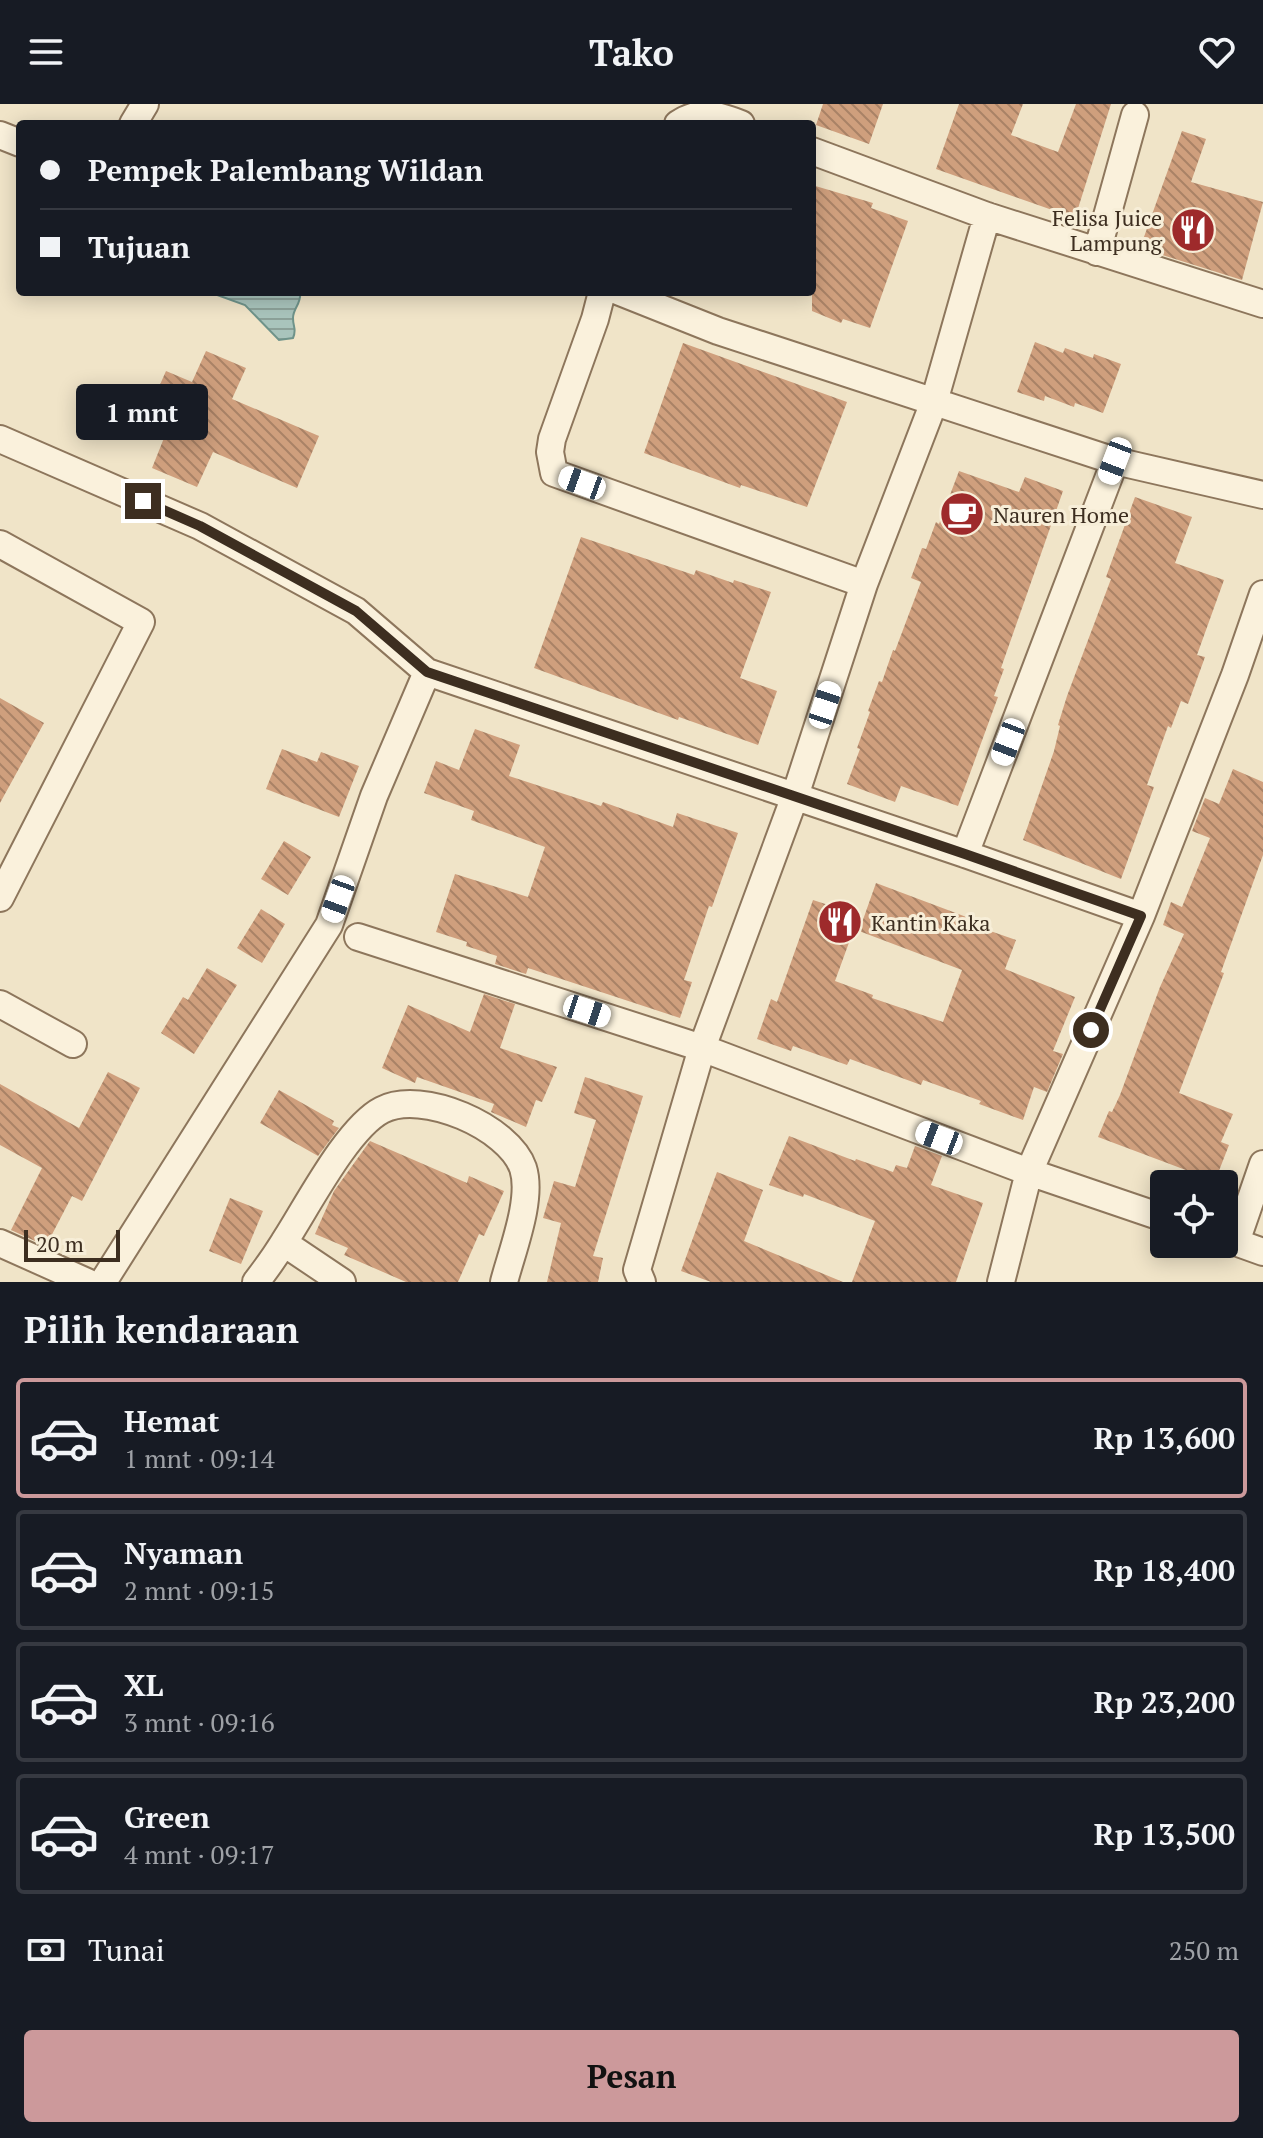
<!DOCTYPE html>
<html lang="id">
<meta charset="utf-8">
<style>
body{margin:0;font-family:"PT Serif",serif;background:#20242c;color:#f1f3f6;height:100vh;display:flex;flex-direction:column;font-size:30px;white-space:nowrap}
*{box-sizing:border-box;margin:0}
p{font-size:26px;color:#9ea1a6}
.icon{flex:none;width:44px;height:44px;fill:none;stroke:currentColor;stroke-width:2;stroke-linecap:round;stroke-linejoin:round}
.map{position:relative;height:1178px;overflow:hidden}
.drawer{display:flex;flex-direction:column;background:#171b24;flex:1}
.drawer>*{flex:none}
.hud{position:absolute;left:16px;top:16px;width:800px;height:176px;border-radius:8px;box-shadow:0 4px 20px #0003;display:grid;align-content:center;height:176px;padding:0 24px;background:#171b24}
.buttons{position:absolute;left:1150px;top:1066px;display:grid;gap:16px}
.buttons a{display:grid;place-items:center;width:88px;height:88px;border-radius:8px;background:#171b24;box-shadow:0 4px 20px #0003;font-size:40px}
.scale{position:absolute;left:24px;bottom:20px;width:96px;box-sizing:border-box;padding-left:8px;border:4px solid #3d2e20;border-top:0;font-size:22px;line-height:28px;white-space:nowrap;color:#3d2e20;-webkit-text-stroke:6px #f7eed8;paint-order:stroke}
.end{position:absolute;width:36px;height:36px;margin:-18px;border:10px solid #3d2e20;background:#fff;box-shadow:0 0 0 4px #fff}
.from{border-radius:50%}
.bubble{position:absolute;height:56px;border-radius:8px;background:#171b24;box-shadow:0 4px 20px #0003;font-size:26px;font-weight:800;line-height:56px;text-align:center}
.car{position:absolute;width:24px;height:48px;margin:-24px -12px;border-radius:10px;box-shadow:0 0 6px 2px #0007;background:linear-gradient(#fff 24%,#345 0 40%,#fff 0 76%,#345 0 86%,#fff 0)}
.hud b{display:flex;align-items:center;gap:28px;height:76px;font-size:30px}
.hud b+b{border-top:2px solid #363941}
.hud i{width:20px;height:20px;background:#f1f3f6}
ul{padding:0;list-style:none}
li{display:flex;align-items:center;gap:24px;height:120px;margin:0 16px 12px;padding:0 8px;border:4px solid #363941;border-radius:8px}
li div{flex:1}
li b{display:block;font-size:30px}
li em{font-style:normal;font-weight:800}
li.on{border-color:#cc999b}
li>.icon{width:72px;height:72px;stroke-width:1.5}
h2{padding:0 24px;font-size:36px;line-height:96px}
.pay{display:flex;align-items:center;gap:20px;height:88px;padding:0 24px;font-size:30px}
.pay p{margin-inline-start:auto}
.cta{display:flex;gap:16px;margin-top:auto;padding:16px 24px}
.cta a{flex:1;height:92px;border-radius:8px;background:#cc999b;color:#111;font-size:32px;font-weight:800;line-height:92px;text-align:center}
header{display:flex;justify-content:space-between;align-items:center;height:104px;padding:0 24px;background:#171b24;font-size:36px;font-weight:800}
.map>svg:first-child{display:block}
</style>
<header><svg class="icon" aria-label="menu" viewBox="0 0 24 24"><path d="M4 6h16M4 12h16M4 18h16"/></svg>Tako<svg class="icon" aria-label="heart" viewBox="0 0 24 24"><path d="M12 20l-8-8c-3-5 5-10 8-4 3-6 11-1 8 4z"/></svg></header>
<div class="map">
<svg width="1263" height="1178" viewBox="0 0 1263 1178">
<defs>
<pattern id="water-rules" width="6" height="5" patternUnits="userSpaceOnUse" patternTransform="scale(2)"><rect width="6" height="5" fill="#a9c4bc"/><path d="M0 2.5h6" fill="none" stroke="#8ba098"/></pattern>
<pattern id="building-back-hatch" width="6" height="6" patternUnits="userSpaceOnUse" patternTransform="scale(2)"><rect width="6" height="6" fill="#cf9f7d"/><path d="M-1 5l2 2M0 0l6 6M5-1l2 2" fill="none" stroke="#a98266"/></pattern>
</defs>
<rect width="100%" height="100%" fill="#f0e4c8"/>
<path fill="url(#water-rules)" stroke="#6f938a" stroke-width="2" d="M209,188H300C302,199 293,204 293,214C293,224 297,225 293,234L279,236L245,201Z"/>
<path fill="url(#building-back-hatch)" d="M823,0H883L869,40L816,21Z
M959,0H1023L1011,31L1058,48L1076,0H1111L1075,114L936,65Z
M1182,27L1206,35L1191,78L1263,98L1242,176L1140,144Z
M812,81L873,99L871,104L908,117L870,224L843,215L841,219L812,207Z
M1035,238L1063,249L1065,244L1093,254L1094,250L1121,260L1103,309L1075,299L1074,303L1045,292L1044,297L1017,288Z
M683,239L847,298L807,403L741,381L740,384L644,349Z
M206,247L246,264L232,295L319,332L297,384L213,348L197,383L152,364L166,329L143,319L166,267L192,278Z
M959,367L1019,388L1025,373L1063,387L1001,564L1004,565L994,592L998,593L958,702L901,682L895,698L847,680L860,645L857,644L870,608L868,607L879,577L882,578L893,546L895,547L921,478L911,474L922,444L926,445L936,418L939,420Z
M1135,393L1192,413L1175,459L1224,476L1197,551L1205,553L1188,600L1181,597L1171,624L1168,622L1147,681L1154,683L1121,775L1023,736L1054,647L1060,622L1058,621L1067,592L1111,475L1106,473Z
M581,433L694,471L696,466L733,479L734,476L771,488L740,574L777,587L758,641L679,613L678,616L534,564Z
M0,594L44,619L0,699Z
M475,625L520,641L509,672L601,702L603,698L673,723L677,709L738,729L712,803L709,802L684,876L692,878L680,914L528,864L526,870L495,860L497,852L466,842L467,838L436,828L455,770L528,793L545,743L471,716L474,707L424,689L436,657L459,666Z
M282,645L317,658L321,648L359,662L339,713L266,685Z
M1233,665L1263,678V751L1221,868L1224,869L1179,989L1233,1010L1221,1038L1229,1041L1215,1077L1098,1033L1109,1007L1112,1008L1120,991L1160,883L1184,830L1163,821L1171,798L1182,803L1210,734L1192,727L1205,694L1219,700Z
M284,737L311,753L288,791L261,775Z
M876,779L977,817L976,822L1016,836L1005,865L1075,893L1053,947L1063,950L1047,988L1034,983L1023,1016L979,1000L981,997L923,976L921,981L850,955L847,961L793,942L791,947L757,935L771,895L777,898L813,796L859,811L835,877L873,891L872,894L943,918L962,866L859,827Z
M261,805L285,820L262,859L237,844Z
M207,864L237,881L194,950L161,929L183,893L188,896Z
M484,890L515,900L500,944L557,963L542,998L536,996L526,1023L491,1008L494,1000L417,973L415,979L382,964L408,901L470,928Z
M108,968L140,984L82,1097L72,1092L46,1142L11,1126L42,1064L0,1041V980L79,1024Z
M585,973L643,992L593,1152L603,1154L598,1178H547L561,1119L543,1114L554,1077L575,1083L596,1016L574,1009Z
M279,986L334,1017L332,1021L339,1024L318,1052L260,1019Z
M789,1032L855,1057L856,1055L893,1068L896,1061L907,1064L915,1042L942,1052L931,1081L983,1099L956,1178H852L875,1117L804,1090L803,1093L769,1081Z
M370,1037L467,1079L469,1072L504,1087L484,1132L479,1130L458,1178H406L344,1151L348,1144L315,1130L334,1087Z
M717,1068L763,1086L744,1137L843,1178H711L681,1167Z
M230,1094L263,1107L241,1160L209,1147Z"/>
<g fill="none" stroke-linecap="round" stroke-linejoin="round">
<g stroke="#8d765c" stroke-width="30">
<path id="street" d="M133,20L145,0
M678,20C700,5 718,11 741,20
M0,31L20,39
M812,47L987,112L1263,200
M1097,148L1135,11
M602,188L595,215L552,335L550,348L554,369L864,480
M620,188L718,227L1115,357L1263,391
M0,335L200,422L356,507L427,568L965,750L1141,812
M0,440L141,518L0,794
M965,750L1115,357
M358,833L702,944L1029,1068L1164,1114
M0,900L73,940
M1224,1134L1263,1148
M1236,1138L1263,1060
M0,1139L87,1178
M284,1139L342,1178
M103,1178L329,821L374,692L427,568
M256,1178C266,1165 276,1151 284,1138C307,1103 347,1024 382,1006C422,985 509,1023 523,1064C533,1095 512,1147 504,1178
M642,1178L637,1166L702,944L795,692L864,480L934,298L987,112
M1001,1178L1029,1068L1141,812L1235,571L1263,490"/>
</g>
<use href="#street" stroke="#faf1dc" stroke-width="26"/>
</g>
<g fill="none" stroke-linecap="round" stroke-linejoin="round">
<path stroke="#3d2e20" stroke-width="10" d="M143,397L200,422L356,507L427,568L965,750L1141,812L1091,926"/>
</g>
<defs>
<g id="restaurant-disc" transform="scale(2.3)"><circle r="9.5" fill="#9e2a2b" stroke="#f7eed8"/><path d="M-5-6h1v4h1v-4h1v4h1v-4h1v5L-1.5 .5V6h-2V.5L-5-1ZM5-6V6H3V1.5H1.5Q1.5-4 5-6Z" fill="#fff"/></g>
<g id="cafe-disc" transform="scale(2.3)"><circle r="9.5" fill="#9e2a2b" stroke="#f7eed8"/><path d="M-5.5-4.5H6V0H3Q3 3.5 0 3.5H-2.5Q-5.5 3.5-5.5 0ZM3-3.2v2h1.7v-2ZM-6 4.5H4V6H-6Z" fill="#fff"/></g>
</defs>
<g fill-rule="evenodd">
<use href="#restaurant-disc" x="1193" y="126"/>
<use href="#cafe-disc" x="962" y="410"/>
<use href="#restaurant-disc" x="840" y="818"/>
</g>
<g text-anchor="middle" dominant-baseline="central" stroke-width="6" stroke-linejoin="round" paint-order="stroke">
<g font-size="22" fill="#3d2e20" stroke="#f7eed8" text-anchor="start">
<text x="1162" y="113" text-anchor="end">Felisa Juice<tspan x="1162" dy="25">Lampung</tspan></text>
<text x="993" y="410">Nauren Home</text>
<text x="871" y="818">Kantin Kaka</text>
</g>
</g>
</svg>
<div class="buttons">
<a><svg class="icon" aria-label="locate" viewBox="0 0 24 24"><circle cx="12" cy="12" r="6"/><path d="M12 2v4M12 18v4M2 12h4M18 12h4"/></svg></a>
</div>
<div class="scale">20 m</div>
<i class="end from" style="left:1091px;top:926px"></i>
<i class="end" style="left:143px;top:397px"></i>
<div class="bubble" style="left:76px;top:280px;width:132px">1 mnt</div>
<i class="car" style="left:1115px;top:357px;rotate:201deg"></i>
<i class="car" style="left:582px;top:379px;rotate:290deg"></i>
<i class="car" style="left:825px;top:601px;rotate:18deg"></i>
<i class="car" style="left:1008px;top:638px;rotate:201deg"></i>
<i class="car" style="left:338px;top:795px;rotate:200deg"></i>
<i class="car" style="left:587px;top:907px;rotate:108deg"></i>
<i class="car" style="left:939px;top:1034px;rotate:291deg"></i>
<div class="hud">
<b><i class="from"></i>Pempek Palembang Wildan</b>
<b><i></i>Tujuan</b>
</div>
</div>
<section class="drawer">
<h2>Pilih kendaraan</h2>
<ul>
<li class="on"><svg class="icon" aria-label="car" viewBox="0 0 24 24"><path d="M5 17H2v-5l4-1 3-4h7l3 4 3 1v5h-3M9 17h6M6 11h13"/><circle cx="7" cy="17" r="2"/><circle cx="17" cy="17" r="2"/></svg><div><b>Hemat</b><p>1 mnt · 09:14</p></div><em>Rp 13,600</em></li>
<li><svg class="icon" aria-label="car" viewBox="0 0 24 24"><path d="M5 17H2v-5l4-1 3-4h7l3 4 3 1v5h-3M9 17h6M6 11h13"/><circle cx="7" cy="17" r="2"/><circle cx="17" cy="17" r="2"/></svg><div><b>Nyaman</b><p>2 mnt · 09:15</p></div><em>Rp 18,400</em></li>
<li><svg class="icon" aria-label="car" viewBox="0 0 24 24"><path d="M5 17H2v-5l4-1 3-4h7l3 4 3 1v5h-3M9 17h6M6 11h13"/><circle cx="7" cy="17" r="2"/><circle cx="17" cy="17" r="2"/></svg><div><b>XL</b><p>3 mnt · 09:16</p></div><em>Rp 23,200</em></li>
<li><svg class="icon" aria-label="car" viewBox="0 0 24 24"><path d="M5 17H2v-5l4-1 3-4h7l3 4 3 1v5h-3M9 17h6M6 11h13"/><circle cx="7" cy="17" r="2"/><circle cx="17" cy="17" r="2"/></svg><div><b>Green</b><p>4 mnt · 09:17</p></div><em>Rp 13,500</em></li>
</ul>
<div class="pay"><svg class="icon" aria-label="cash" viewBox="0 0 24 24"><path d="M3 7h18v10H3z"/><circle cx="12" cy="12" r="2"/></svg>Tunai<p>250 m</p></div>
<div class="cta"><a>Pesan</a></div>
</section>
